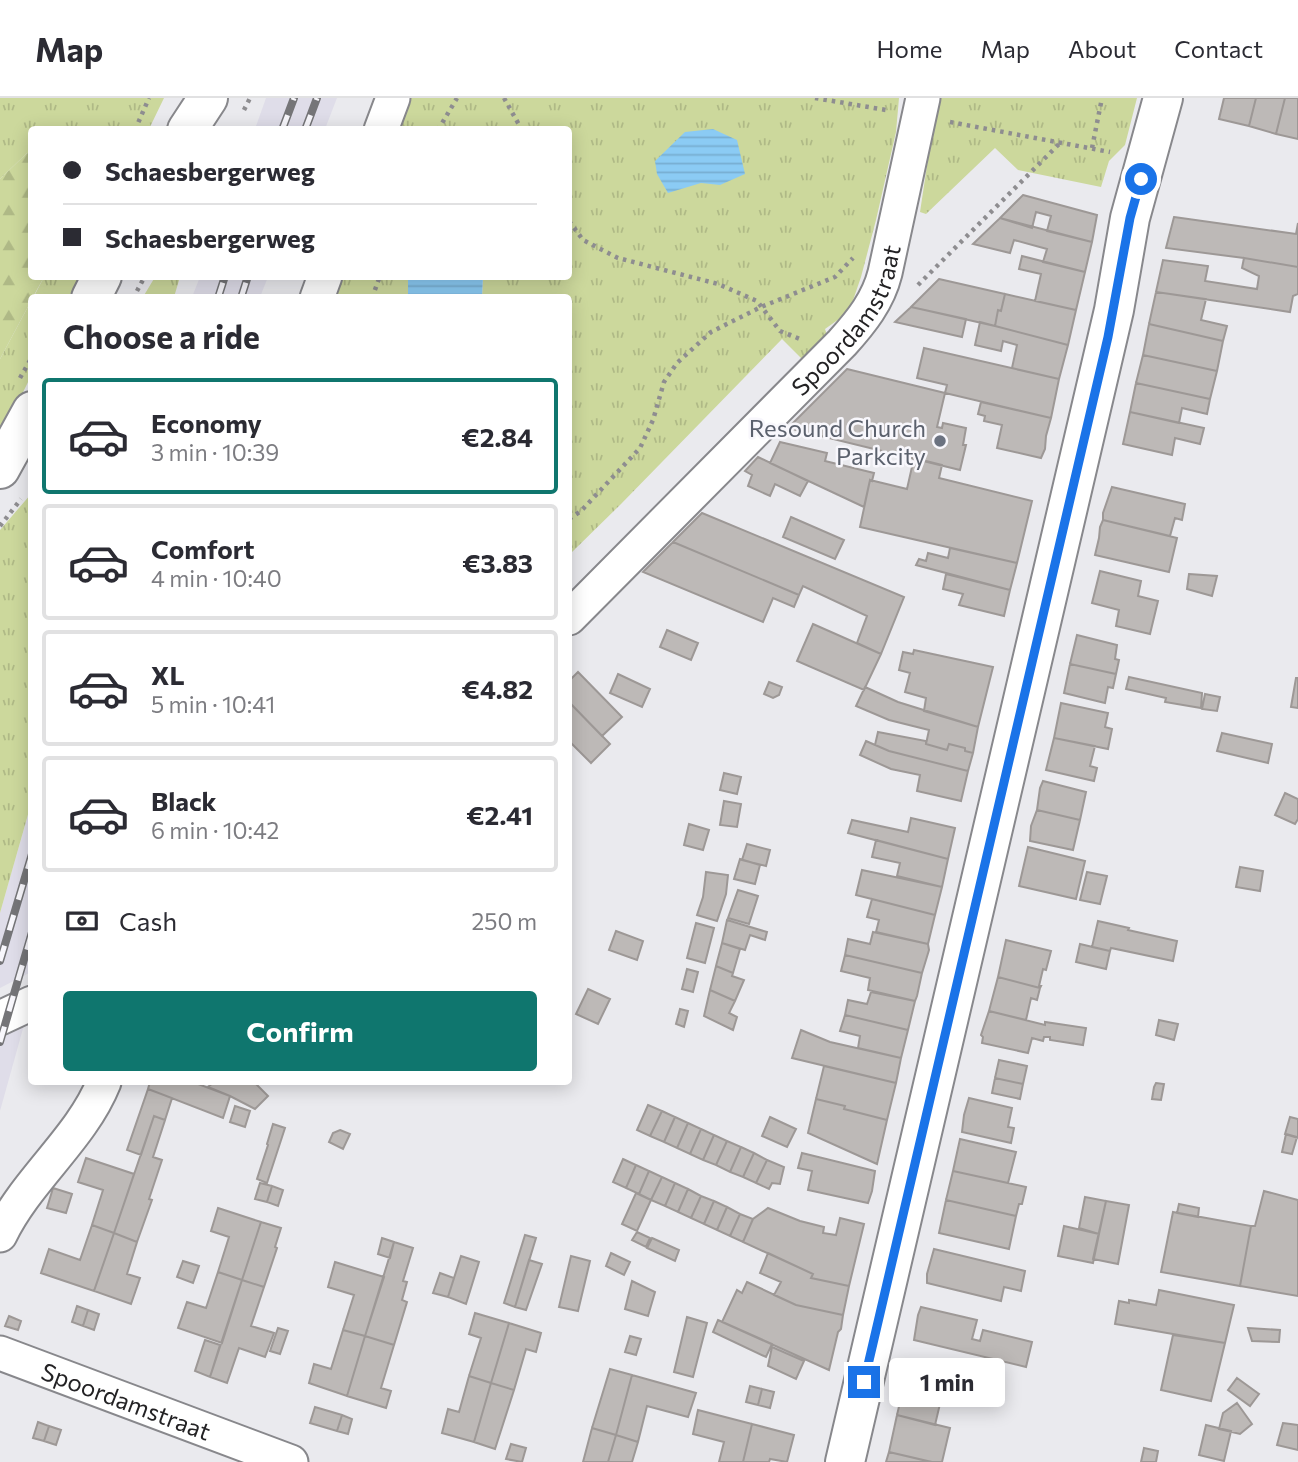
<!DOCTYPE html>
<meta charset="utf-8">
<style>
body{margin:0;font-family:Commissioner,sans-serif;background:#f7f7f7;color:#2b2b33;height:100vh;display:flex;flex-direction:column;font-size:26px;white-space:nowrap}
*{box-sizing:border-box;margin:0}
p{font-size:23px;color:#7c7c81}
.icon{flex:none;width:38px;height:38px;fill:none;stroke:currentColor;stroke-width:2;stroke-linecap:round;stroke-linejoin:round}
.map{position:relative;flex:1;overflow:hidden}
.sheet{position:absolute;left:28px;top:196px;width:544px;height:791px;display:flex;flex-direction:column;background:#fff;border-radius:7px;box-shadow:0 4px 18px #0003}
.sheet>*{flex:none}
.hud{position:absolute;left:28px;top:28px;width:544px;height:154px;border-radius:7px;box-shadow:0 4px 18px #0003;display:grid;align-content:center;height:154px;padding:0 35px;background:#fff}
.end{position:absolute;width:32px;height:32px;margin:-16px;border:9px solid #1a73e8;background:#fff;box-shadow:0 0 0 4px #fff}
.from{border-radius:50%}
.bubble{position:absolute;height:49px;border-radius:7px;background:#fff;box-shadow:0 4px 18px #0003;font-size:23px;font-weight:700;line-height:49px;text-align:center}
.hud b{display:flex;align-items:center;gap:24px;height:66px;font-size:26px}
.hud b+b{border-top:2px solid #e1e1e2}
.hud i{width:18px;height:18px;background:#2b2b33}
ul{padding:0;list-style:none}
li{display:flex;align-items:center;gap:21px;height:116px;margin:0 14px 10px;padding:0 21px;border:4px solid #e1e1e2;border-radius:7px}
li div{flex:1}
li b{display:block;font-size:26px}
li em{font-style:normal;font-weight:700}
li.selected{border-color:#0f766e}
li>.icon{width:63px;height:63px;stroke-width:1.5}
h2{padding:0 35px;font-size:32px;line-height:84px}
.pay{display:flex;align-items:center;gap:18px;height:77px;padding:0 35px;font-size:26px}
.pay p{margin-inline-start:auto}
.primary-button{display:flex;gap:14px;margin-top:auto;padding:14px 35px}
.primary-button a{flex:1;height:80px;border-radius:7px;background:#0f766e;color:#fff;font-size:28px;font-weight:700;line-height:80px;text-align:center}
header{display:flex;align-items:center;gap:42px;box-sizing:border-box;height:98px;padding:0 35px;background:#fff;border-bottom:2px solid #e1e1e2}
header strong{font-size:33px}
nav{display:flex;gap:38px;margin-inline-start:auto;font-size:24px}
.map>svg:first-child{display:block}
</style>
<header>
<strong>Map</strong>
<nav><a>Home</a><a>Map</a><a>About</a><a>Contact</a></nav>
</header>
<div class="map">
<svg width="1298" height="1364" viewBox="0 0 1298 1364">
<defs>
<pattern id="grass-tufts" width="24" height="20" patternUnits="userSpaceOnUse" patternTransform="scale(1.75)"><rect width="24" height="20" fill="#ccd89c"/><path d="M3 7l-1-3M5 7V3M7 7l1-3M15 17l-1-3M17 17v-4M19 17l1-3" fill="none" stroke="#afb986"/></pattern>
<pattern id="forest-firs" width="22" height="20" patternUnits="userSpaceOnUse" patternTransform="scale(1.75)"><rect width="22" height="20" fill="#ccd89c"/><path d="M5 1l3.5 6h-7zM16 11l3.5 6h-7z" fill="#afb986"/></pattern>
<pattern id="water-rules" width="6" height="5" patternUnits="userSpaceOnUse" patternTransform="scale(1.75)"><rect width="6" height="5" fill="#8bcbf4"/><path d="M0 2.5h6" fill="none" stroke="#78aed1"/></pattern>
</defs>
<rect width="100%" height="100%" fill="#eaeaee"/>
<path fill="#dfdde9" d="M266,0H337L325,31H255Z
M200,179V178L268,179L260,199H192Z
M31,706V874L0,890V815Z
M24,927L0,1013V939Z"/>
<path fill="url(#grass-tufts)" d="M0,0H164L149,31L32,32L31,56L27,55L0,81Z
M408,0H899L896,34L876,122L861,179L849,214L825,231L827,237L803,262L782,241L621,406L569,457V200L482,199L483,179L569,178V32H395Z
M941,0H1137L1125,47L1109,63L1101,89L1018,72L995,50L926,116L920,114L935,15Z
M44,179H79L69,199L33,200Z
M155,179H180L174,199H143Z
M338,179H408V199L331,200Z
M31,203V278L0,341V261Z
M31,396V706L0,815V432Z"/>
<path fill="url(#forest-firs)" d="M27,55L32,56V178L44,179L33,199L32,200L31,203L0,261V81Z"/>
<path fill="url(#water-rules)" d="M713,31L737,42L745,76L720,87L701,85L668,95L657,76L655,63L685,34Z
M408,179H483L482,199H408Z"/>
<path fill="#bdb9b7" stroke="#9d9896" stroke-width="2" d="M1224,0H1256L1249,28L1219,21Z
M1256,0H1285L1276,36L1249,28Z
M1285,0H1298V41L1276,36Z
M1023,97L1097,117L1092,144L1047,133L1051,118L1036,114L1032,130L1000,120Z
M1174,119L1296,136L1298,125V169L1244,160L1166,150Z
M1000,120L1092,144L1085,174L1043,164L1047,151L1014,142L1010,155L973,146Z
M1022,158L1085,174L1076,212L1035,203L1041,176L1019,171Z
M1244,160L1298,169V196L1293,198L1290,214L1156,194L1163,162L1208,168L1205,183L1257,191L1259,178L1242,170Z
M939,181L1005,196L1001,213L998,212L995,228L911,209Z
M1156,194L1206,201L1201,222L1227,228L1223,243L1149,226Z
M1005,196L1076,212L1068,247L995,228L998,212L1001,213Z
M911,209L966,221L962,239L895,224Z
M980,224L1068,247L1059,281L1012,270L1017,247L1003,243L1001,253L975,247Z
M1149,226L1223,243L1217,273L1143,257Z
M924,250L1059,281L1051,320L945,295L947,287L917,280Z
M1143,257L1217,273L1210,301L1136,285Z
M847,271L945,295L937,329L942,330L943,325L966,330L963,347H966L960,372L788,330Z
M1136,285L1210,301L1207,316L1182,310L1179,325L1130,314Z
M981,304L1051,320L1046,338L1045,351L1041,360L997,350L1002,327L984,323L985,318L978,316Z
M1130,314L1204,330L1200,346L1175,340L1172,357L1123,346Z
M780,344L827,355L825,363L874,375L872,383L870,382L864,409L770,365Z
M758,359L808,383L800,398L775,386L770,398L748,388L752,377L745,373Z
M914,360L942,367L939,380L1032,403L1017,465L860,429L870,382L907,391Z
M1112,389L1185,406L1182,422L1175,420L1170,438L1103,422V415Z
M702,415L904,499L881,556L857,545L867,518L803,488L799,497L673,444Z
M791,419L844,442L835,461L783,439Z
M1103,422L1177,440L1169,474L1095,457L1099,440L1100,429Z
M673,444L799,497L794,509L773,500L763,524L643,474Z
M950,450L1017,465L1010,492L916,467L919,461L926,463L928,455L948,460Z
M1100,473L1141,483L1138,498L1158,503L1150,536L1116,528L1119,512L1092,505Z
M946,476L1010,492L1004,518L959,507L963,496L943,491Z
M1189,476L1217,478L1212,498L1187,491Z
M813,526L881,556L864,592L797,563Z
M667,532L698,545L691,562L660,549Z
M1077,537L1117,547L1115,561L1119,562L1116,576L1070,566Z
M914,552L993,569L978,629L924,613L926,600L905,594L910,575L899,572L903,554L913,556Z
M1070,566L1116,576L1113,590L1108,589L1105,605L1064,595Z
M578,574L622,619L602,638L569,604V583Z
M618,576L650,591L642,609L610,595Z
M1129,579L1202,595L1201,610L1165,604L1166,600L1126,591Z
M1296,580H1298V610L1291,609Z
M769,584L782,589L779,597L773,600L764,596Z
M865,589L898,604L978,629L973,655L965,653V650L949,646L947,652L926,646L929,632L889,622L856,608Z
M1205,596L1220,599L1217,613L1202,611Z
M569,604L610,646L591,665L569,643Z
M1061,605L1108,615L1105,629L1112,631L1108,651L1054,640Z
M878,634L926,643V646L947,652L949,646L965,650V653L973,655L968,673L889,653L875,647Z
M1222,635L1272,646L1268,665L1217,653Z
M1054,640L1095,648L1090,668L1097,670L1094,683L1046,672Z
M866,643L889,653L968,673L961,703L917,693L920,677L891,671L860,657Z
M724,675L741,679L737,696L720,692Z
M1043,683L1086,694L1080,722L1037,712L1040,690Z
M1285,695L1298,701V721L1295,726L1275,717Z
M724,703L741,706L737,729L720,727Z
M1037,712L1080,722L1073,752L1030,743L1031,728Z
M911,720L955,730L948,761L848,735L852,722L908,734Z
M689,726L709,732L703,752L684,747Z
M876,742L948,761L942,789L897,778L900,765L872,759Z
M747,746L770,752L766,768L742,762Z
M1028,749L1085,763L1076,801L1019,788Z
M740,761L760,767L755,786L734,781Z
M1240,769L1263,773L1260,793L1236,789Z
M862,772L942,789L935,817L856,797Z
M706,774L728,777L726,796L717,823L697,817L703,799Z
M1087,774L1107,778L1100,806L1080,802Z
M738,792L758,798L749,826L728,820Z
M872,801L935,817L928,846L876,834L879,822L867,819Z
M727,822L767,834L765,842L750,837L745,852L722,845Z
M1098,823L1129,830L1128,832L1177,843L1173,863L1111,850L1110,853L1092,849Z
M696,825L714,830L705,865L687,860Z
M616,833L643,843L637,862L609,852Z
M873,834L928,846L929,852L922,875L845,857L848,841L870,846Z
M1006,842L1051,853L1046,872L1043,871L1039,888H1041L1040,890L998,879Z
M722,845L740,851L733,875L716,868Z
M1080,846L1110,853L1106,871L1076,864Z
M845,857L922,875L917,898L915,903L868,892L870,880L841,873Z
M716,868L733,875L732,878L744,882L735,903L710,892Z
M687,871L698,874L693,894L682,891Z
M998,879L1040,890L1037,902L1031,900L1026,922L989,913Z
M588,891L610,901L598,926L576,916Z
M710,892L735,903L729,915L737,919L733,932L704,918Z
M871,894L915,903L908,932L845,917L848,902L867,906Z
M680,911L688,913L684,929L676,926Z
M989,913L1045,927V924L1086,930L1083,947L1050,942V939H1044L1043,943L1032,940L1028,955L982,945L983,939L981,937Z
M845,917L908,932L901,960L858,950L860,938L840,933Z
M1159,922L1178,926L1174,942L1156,937Z
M801,932L830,944L901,960L896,985L792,960Z
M999,962L1027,968L1023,986L995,980Z
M824,968L896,985L887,1022L844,1011L845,1008L816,1001Z
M995,980L1023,986L1020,1001L992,995Z
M150,984H193L230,998L223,1020L148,991Z
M214,984H258L256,986L268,998L255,1011L230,998L208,989Z
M1156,985L1164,986L1161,1002L1152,1001L1154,989Z
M148,991L172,1000L165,1022L154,1018L141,1057L127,1052Z
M969,1000L1012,1010L1008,1029L1014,1030L1011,1045L962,1034L964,1017Z
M816,1001L845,1008L844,1011L887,1022L877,1066L808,1035Z
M648,1007L662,1013L650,1038L637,1032Z
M235,1008L250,1013L245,1029L230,1024Z
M662,1013L675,1019L664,1044L650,1038Z
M154,1018L165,1022L153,1059L162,1062L149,1101L152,1102L137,1144L114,1135Z
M675,1019L688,1025L677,1050L664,1044Z
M770,1019L796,1031L787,1049L762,1038Z
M1290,1019L1298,1021V1040L1285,1036Z
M688,1025L701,1031L690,1056L677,1050Z
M273,1026L285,1030L267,1085L257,1081L268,1047L267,1046Z
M701,1031L714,1037L703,1062L690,1056Z
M340,1032L350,1036L343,1051L329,1044L333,1035Z
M1286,1036L1297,1039L1292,1056L1282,1054Z
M714,1037L727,1043L716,1067L703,1062Z
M960,1041L1016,1054L1008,1085L953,1073Z
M727,1043L741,1049L730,1074L716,1067Z
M741,1049L754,1055L743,1079L730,1074Z
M754,1055L767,1062L756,1085L743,1079Z
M802,1055L875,1073L872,1093L868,1105L808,1092L812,1073L798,1070Z
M86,1060L134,1076L114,1135L92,1127L103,1092L78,1084Z
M623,1061L636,1067L626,1090L613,1084Z
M767,1062L784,1069L780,1086L772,1085L769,1091L756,1085Z
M636,1067L649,1073L639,1096L626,1090Z
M649,1073L662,1079L651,1102L639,1096Z
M953,1073L1026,1089L1022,1106H1019L1016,1118L946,1102Z
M662,1079L675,1085L665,1108L651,1102Z
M260,1085L272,1088L267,1104L255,1101Z
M675,1085L688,1091L678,1114L665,1108Z
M272,1088L283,1092L278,1108L267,1104Z
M53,1090L72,1096L66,1115L47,1110Z
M688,1091L701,1098L691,1120L678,1114Z
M1264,1093L1298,1102V1198L1240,1188L1251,1128H1255Z
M636,1095L651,1102L637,1133L622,1126Z
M701,1098L714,1103L704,1126L691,1120Z
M1085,1099L1106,1103L1099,1136L1079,1130Z
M946,1102L1016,1118L1009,1151L939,1135Z
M714,1103L727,1109L717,1132L704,1126Z
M1106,1103L1129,1107L1118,1166L1093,1161Z
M1179,1106L1199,1110L1198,1119L1177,1115Z
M727,1109L740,1116L730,1138L717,1132Z
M218,1110L261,1124L242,1182L218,1174L229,1139L211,1133Z
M768,1110L800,1123L824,1129L823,1135L836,1137L840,1120L864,1126L849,1188L811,1180L813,1176L743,1144L753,1121Z
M1173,1114L1251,1128L1240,1188L1161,1174Z
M740,1116L753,1121L743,1144L730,1138Z
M261,1124L281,1130L275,1149L277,1150L264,1189L242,1182Z
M92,1127L114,1135L94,1193L41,1175L49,1151L80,1162Z
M1064,1128L1099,1136L1093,1165L1058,1158Z
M637,1134L650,1140L646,1149L632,1142Z
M114,1135L137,1144L127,1176L140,1180L131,1206L94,1193Z
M525,1137L536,1140L515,1209L504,1205Z
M382,1140L394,1144L390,1160L378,1156Z
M652,1140L679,1152L675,1163L647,1150Z
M394,1144L413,1150L403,1183L407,1184L402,1202L407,1204L394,1247L365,1238Z
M934,1151L1025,1173L1021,1193L1004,1189L1001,1203L927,1185V1176Z
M611,1155L630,1164L624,1177L606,1168Z
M768,1155L813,1176L811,1180L849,1188L843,1217L796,1207L774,1197L781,1184L760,1175Z
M461,1158L479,1164L466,1206L448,1199Z
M571,1158L590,1163L578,1213L559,1209Z
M529,1162L542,1166L526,1212L515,1209Z
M183,1163L199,1168L193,1185L177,1179Z
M335,1164L384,1179L365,1238L343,1232L354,1197L328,1189Z
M218,1174L242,1182L222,1245L178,1230L187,1204L206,1210Z
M440,1175L454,1180L448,1199L433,1195Z
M242,1182L264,1189L251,1228L274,1235L265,1259L239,1250L227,1285L210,1279Z
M632,1183L655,1194L648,1218L625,1211Z
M747,1184L796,1207L843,1217L841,1231L838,1234L829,1272L722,1224L737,1192L742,1195Z
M1159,1192L1234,1207L1225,1245L1115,1226L1119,1203L1129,1205V1202L1156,1207Z
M77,1208L88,1212L83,1228L72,1224Z
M921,1209L977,1222L972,1241L980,1243L983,1232L1032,1244L1026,1269L914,1242L918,1217Z
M88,1212L99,1216L94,1232L83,1228Z
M475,1215L509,1225L491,1285L469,1278L481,1240L469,1236Z
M9,1218L21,1223L18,1232L5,1228Z
M687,1219L707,1225L693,1279L674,1274Z
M718,1222L772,1246L766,1259L713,1234Z
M509,1225L541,1235L536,1254L526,1251L514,1292L491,1285Z
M278,1230L288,1233L280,1256L270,1253Z
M1248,1230L1280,1232L1279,1244L1252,1243Z
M343,1232L365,1238L347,1298L309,1285L314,1266L331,1271Z
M1173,1237L1225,1245L1211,1303L1161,1292Z
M365,1238L394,1247L381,1290L391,1293L386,1310L347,1298Z
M630,1238L641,1241L636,1257L625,1254Z
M205,1242L220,1247L210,1279L195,1273Z
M772,1249L804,1263L796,1281L768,1268Z
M610,1271L632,1277L616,1337L592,1330Z
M632,1277L696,1295L688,1319L647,1308L638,1344L616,1337Z
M469,1278L491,1285L474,1344L442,1335L448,1311L459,1314Z
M1237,1280L1259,1296L1250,1308L1228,1292Z
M905,1283L943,1293L935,1327L897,1317Z
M491,1285L514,1292L495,1351L474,1344Z
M750,1288L762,1291L758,1307L746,1304Z
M762,1291L774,1294L770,1310L758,1307Z
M1237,1305L1252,1326L1240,1336L1219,1331L1223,1315Z
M315,1309L342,1317L337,1333L310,1325Z
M698,1312L752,1326L743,1364H719L724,1344L693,1336Z
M342,1317L352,1321L348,1336L337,1333Z
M897,1317L950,1330L942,1364H932L889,1354Z
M38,1324L49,1328L44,1343L33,1340Z
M1283,1325L1298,1327V1352L1277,1347Z
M752,1326L794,1337L787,1364L770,1361L769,1364H743Z
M1206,1327L1231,1333L1224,1363L1199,1357Z
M49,1328L61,1332L56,1347L44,1343Z
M592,1330L616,1337L608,1364H583Z
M616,1337L638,1344L632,1364H608Z
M511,1346L526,1350L522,1364L506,1361Z
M1144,1350L1158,1353L1156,1364H1141Z
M889,1354L927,1363L926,1364H886Z"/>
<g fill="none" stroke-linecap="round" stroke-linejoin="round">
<g stroke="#88888c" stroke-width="37">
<g id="street">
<path d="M381,32L393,0"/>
<path d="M317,200L325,178"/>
<path id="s1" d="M569,520L842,245C861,224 878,203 885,175L923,0"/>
<path d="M0,920L32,905"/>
<path d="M0,1137C27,1081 81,1041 104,984"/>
<path id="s2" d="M0,1255L291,1364"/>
</g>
</g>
<g stroke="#88888c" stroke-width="42">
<path id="secondary" d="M187,32L208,0
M91,200L102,178
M0,371L32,313
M845,1364L1114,212L1130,120L1163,0"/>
</g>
<path stroke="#8e8d90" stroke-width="4.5" stroke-dasharray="3.5 5" stroke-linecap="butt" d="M504,0L522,32
M815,0L886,12
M244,12L250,0
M950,24L1110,54
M135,32L149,0
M438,32L457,0
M1092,50L1102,0
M569,123L583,142L618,160L718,186L757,203L780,233L800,241
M918,187L1060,45
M137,193L145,178
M372,200L380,178
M20,280L32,259
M569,421L581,413L640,350L653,322L664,284L677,265L711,234L761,209L835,179L853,160
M0,428L21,401"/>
<use href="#street" stroke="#fff" stroke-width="33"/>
<use href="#secondary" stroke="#fff" stroke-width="38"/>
<g stroke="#757578" stroke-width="8">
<path id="rail" d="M282,32L294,0
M305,32L317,0
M218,200L225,178
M241,200L248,178
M0,863L32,756
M0,944L32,834"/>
</g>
<use href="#rail" stroke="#f8f7fc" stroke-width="5" stroke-dasharray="16" stroke-linecap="butt"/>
</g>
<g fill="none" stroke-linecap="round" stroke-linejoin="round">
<path stroke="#1a73e8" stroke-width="9" d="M864,1284L1108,239L1130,120L1141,81"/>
</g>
<circle fill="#6b7280" stroke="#f8f7fc" stroke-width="2.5" cx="940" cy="343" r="7"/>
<g text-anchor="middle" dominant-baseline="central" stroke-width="5" stroke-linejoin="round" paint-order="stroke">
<g font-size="24" fill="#232224" stroke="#f8f7fc">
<text stroke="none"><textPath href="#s1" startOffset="410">Spoordamstraat</textPath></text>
<text stroke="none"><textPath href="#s2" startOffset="135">Spoordamstraat</textPath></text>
</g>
<g font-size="24" fill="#5b616d" stroke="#f8f7fc" text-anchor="end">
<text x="926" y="329">Resound Church<tspan x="926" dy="28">Parkcity</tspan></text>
</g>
</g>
</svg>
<i class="end from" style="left:1141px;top:81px"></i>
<i class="end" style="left:864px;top:1284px"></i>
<div class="bubble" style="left:889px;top:1260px;width:116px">1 min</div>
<div class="hud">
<b><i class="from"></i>Schaesbergerweg</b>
<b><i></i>Schaesbergerweg</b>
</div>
<section class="sheet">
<h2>Choose a ride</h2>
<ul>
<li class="selected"><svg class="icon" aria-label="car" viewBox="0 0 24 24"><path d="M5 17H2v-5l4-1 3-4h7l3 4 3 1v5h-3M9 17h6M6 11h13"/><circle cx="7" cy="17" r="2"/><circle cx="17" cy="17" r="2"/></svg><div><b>Economy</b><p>3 min · 10:39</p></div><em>€2.84</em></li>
<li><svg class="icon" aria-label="car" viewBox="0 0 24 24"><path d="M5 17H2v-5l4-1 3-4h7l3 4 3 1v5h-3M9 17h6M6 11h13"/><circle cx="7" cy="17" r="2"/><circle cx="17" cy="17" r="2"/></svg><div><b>Comfort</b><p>4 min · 10:40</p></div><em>€3.83</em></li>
<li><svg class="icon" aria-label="car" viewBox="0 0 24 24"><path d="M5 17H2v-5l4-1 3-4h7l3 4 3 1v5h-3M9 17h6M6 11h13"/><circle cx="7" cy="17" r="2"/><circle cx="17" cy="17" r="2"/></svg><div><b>XL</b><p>5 min · 10:41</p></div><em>€4.82</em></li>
<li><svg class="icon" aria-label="car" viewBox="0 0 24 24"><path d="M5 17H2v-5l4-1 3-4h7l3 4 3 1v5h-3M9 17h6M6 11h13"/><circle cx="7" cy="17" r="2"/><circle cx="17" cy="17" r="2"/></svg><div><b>Black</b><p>6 min · 10:42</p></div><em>€2.41</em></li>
</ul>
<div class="pay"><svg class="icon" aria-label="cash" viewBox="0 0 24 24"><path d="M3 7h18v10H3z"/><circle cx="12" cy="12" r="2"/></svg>Cash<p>250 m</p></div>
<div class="primary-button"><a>Confirm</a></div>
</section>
</div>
